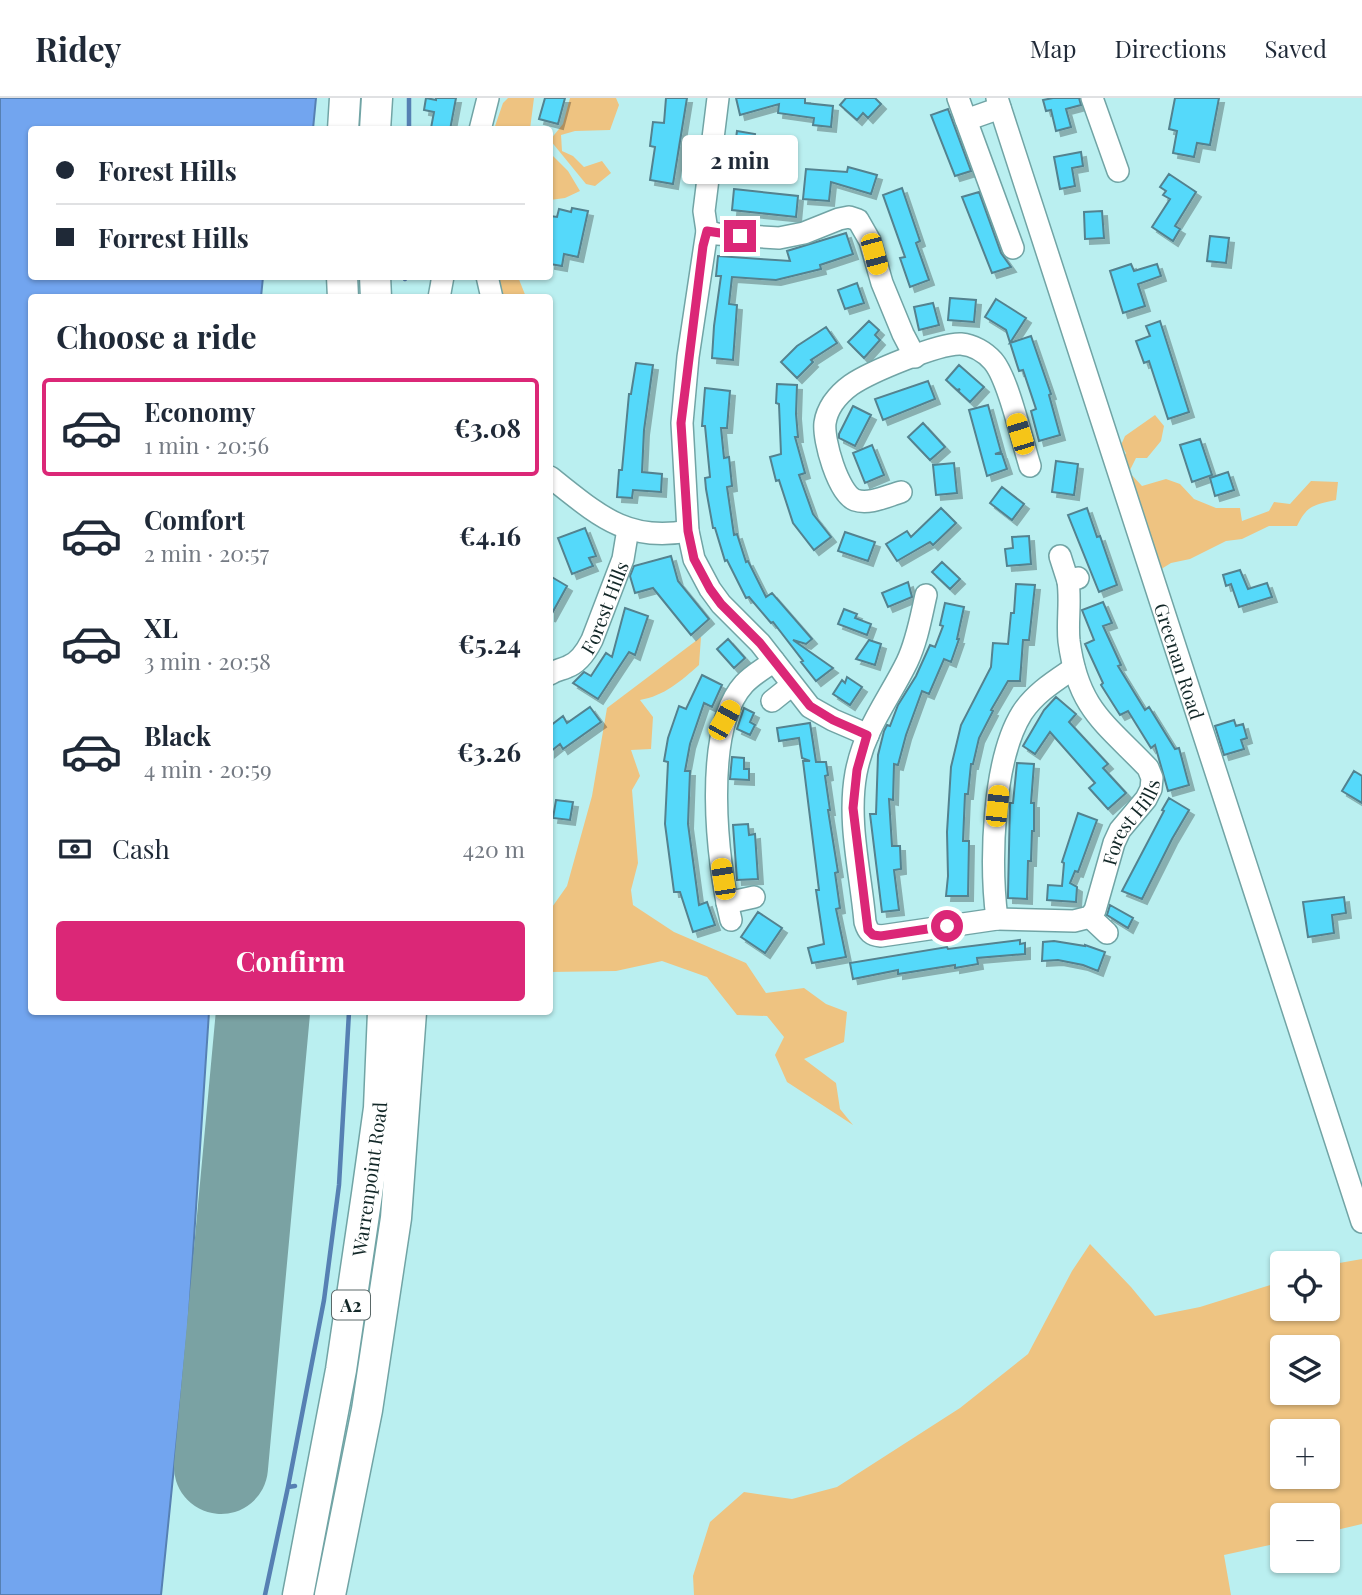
<!DOCTYPE html>
<meta charset="utf-8">
<style>
body{margin:0;font-family:"Playfair Display",serif;background:#f6f6f7;color:#1f2937;height:100vh;display:flex;flex-direction:column;font-size:26px;white-space:nowrap}
*{box-sizing:border-box;margin:0}
p{font-size:23px;color:#747a83}
.icon{flex:none;width:38px;height:38px;fill:none;stroke:currentColor;stroke-width:2;stroke-linecap:round;stroke-linejoin:round}
.map{position:relative;flex:1;overflow:hidden}
.drawer{position:absolute;left:28px;top:196px;width:525px;height:721px;display:flex;flex-direction:column;background:#fff;border-radius:7px;box-shadow:0 2px 5px #0004}
.drawer>*{flex:none}
.banner{position:absolute;left:28px;top:28px;width:525px;height:154px;border-radius:7px;box-shadow:0 2px 5px #0004;display:grid;align-content:center;height:154px;padding:0 28px;background:#fff}
.buttons{position:absolute;left:1270px;top:1153px;display:grid;gap:14px}
.buttons a{display:grid;place-items:center;width:70px;height:70px;border-radius:7px;background:#fff;box-shadow:0 2px 5px #0004;font-size:35px}
.end{position:absolute;width:32px;height:32px;margin:-16px;border:9px solid #db2777;background:#fff;box-shadow:0 0 0 4px #fff}
.from{border-radius:50%}
.bubble{position:absolute;height:49px;border-radius:7px;background:#fff;box-shadow:0 2px 5px #0004;font-size:23px;font-weight:700;line-height:49px;text-align:center}
.car{position:absolute;width:21px;height:42px;margin:-21px -10px;border-radius:9px;box-shadow:0 0 5px 2px #0007;background:linear-gradient(#f5c518 24%,#345 0 40%,#f5c518 0 76%,#345 0 86%,#f5c518 0)}
.banner b{display:flex;align-items:center;gap:24px;height:66px;font-size:26px}
.banner b+b{border-top:2px solid #e0e1e3}
.banner i{width:18px;height:18px;background:#1f2937}
ul{padding:0;list-style:none}
li{display:flex;align-items:center;gap:21px;height:98px;margin:0 14px 10px;padding:0 14px;border:4px solid transparent;border-radius:7px}
li div{flex:1}
li b{display:block;font-size:26px}
li em{font-style:normal;font-weight:700}
li.on{border-color:#db2777}
li>.icon{width:63px;height:63px;stroke-width:1.5}
h2{padding:0 28px;font-size:32px;line-height:84px}
.pay{display:flex;align-items:center;gap:18px;height:77px;padding:0 28px;font-size:26px}
.pay p{margin-inline-start:auto}
.primary-button{display:flex;gap:14px;margin-top:auto;padding:14px 28px}
.primary-button a{flex:1;height:80px;border-radius:7px;background:#db2777;color:#fff;font-size:28px;font-weight:700;line-height:80px;text-align:center}
header{display:flex;align-items:center;gap:42px;box-sizing:border-box;height:98px;padding:0 35px;background:#fff;border-bottom:2px solid #e0e1e3}
header strong{font-size:33px}
nav{display:flex;gap:38px;margin-inline-start:auto;font-size:24px}
.map>svg:first-child{display:block}
</style>
<header>
<strong>Ridey</strong>
<nav><a>Map</a><a>Directions</a><a>Saved</a></nav>
</header>
<div class="map">
<svg width="1362" height="1497" viewBox="0 0 1362 1497">
<defs>
<filter id="shadow"><feDropShadow dx="5" dy="5" stdDeviation="0" flood-color="#0004"/></filter>
</defs>
<rect width="100%" height="100%" fill="#baeff0"/>
<path fill="#eec381" fill-rule="evenodd" d="M508,0H534L530,31H494L503,5Z
M570,0H616L619,7L610,32L575,33L561,37L562,53L573,58L584,69L602,63L611,75L595,88L586,86L550,42L563,26Z
M550,55L568,73L580,93L565,100L550,102Z
M497,179H518L526,199H500Z
M1155,317L1164,328L1161,343L1147,360H1136L1129,374L1142,388L1166,381L1180,386L1194,401L1216,410H1240L1242,423L1269,413L1274,404L1290,406L1311,383L1338,384L1336,402C1314,407 1307,407 1297,428H1269L1242,441L1226,443L1190,461L1171,465L1158,473L1119,366L1126,355L1121,347L1125,338Z
M701,539L699,567C681,583 664,598 640,602L653,619L651,651L631,652L640,678L632,692L638,765L631,792L633,807L674,834L746,865L766,895L804,890L826,906L847,914L844,944L804,961L836,985L840,1011L853,1027L787,984L775,957L784,939L767,918L737,917L707,879L662,863L616,873L550,874V812L567,788L592,698L607,610Z
M1090,1146L1131,1189L1155,1218L1200,1209L1283,1183V1211H1328V1167L1362,1161V1426L1328,1434V1418H1283V1444L1224,1457L1231,1497H694L693,1478L710,1424L744,1394L792,1401L837,1389L960,1310L1028,1256L1072,1173ZM1283,1250H1328V1295H1283ZM1283,1334H1328V1379H1283Z"/>
<path fill="#72a5ef" stroke="#5680b3" stroke-width="2" d="M0,0H316L313,31L32,32V178L263,179L261,199L32,200V914H209L188,1231L161,1497H0Z"/>
<g fill="none" stroke-linecap="round" stroke-linejoin="round">
<path stroke="#5680b3" stroke-width="4.5" d="M409,32V0
M405,181L406,178
M288,1389L324,1202L339,1087L349,914
M265,1497L288,1389L295,1388"/>
<path stroke="#7aa2a3" stroke-width="94" d="M221,1369L263,914"/>
</g>
<path fill="#55d9fa" stroke="#53828f" stroke-width="2" filter="url(#shadow)" d="M426,0L436,2V0H456L450,32L431,30L434,14L424,12Z
M545,0H565L558,26L539,21Z
M666,0H687L673,86L650,82L655,49L650,48L653,24L664,25Z
M736,0H805V5L833,8L831,29L813,27L814,20L778,15L779,6L740,17Z
M846,0H875L881,6L868,20L863,15L857,22L840,7Z
M1053,0H1079L1081,7L1066,11L1071,29L1056,33L1051,12L1046,13L1043,2Z
M1175,0H1219L1210,47L1197,45L1194,59L1173,55L1177,33L1169,31Z
M948,11L971,73L955,78L931,17Z
M737,33L755,36L751,65L733,62Z
M1081,54L1083,68L1072,70L1075,88L1060,91L1054,59Z
M848,69L877,77L871,96L831,84L829,103L803,101L806,71L847,74Z
M1169,76L1196,94L1175,128L1180,131L1173,143L1152,129L1170,101L1163,97L1166,93L1160,89Z
M902,90L920,143L916,145L929,182L910,189L900,160L905,159L883,97Z
M734,91L798,98L796,119L732,112Z
M979,94L1001,155L1011,169L992,175L962,99Z
M572,110L588,113L578,159L564,156L562,168L550,166L552,142H550V118L557,119L559,111L571,114Z
M1102,113L1104,140L1085,141L1084,114Z
M846,135L853,156L820,167L821,171L776,182L732,179L729,206L737,207L733,262L712,260L714,228L721,178H716L718,158L790,163L787,153Z
M1210,138L1229,140L1226,165L1207,163Z
M1131,166L1134,173L1157,166L1161,178L1138,186L1145,208L1123,215L1110,173Z
M857,185L864,205L845,211L838,192Z
M950,200L976,202L974,224L948,222Z
M996,201L1026,220L1010,245L1031,238L1051,296L1049,297L1060,337L1039,343L1031,313L1036,311L1023,272L1019,273L1006,232L985,219Z
M933,205L939,227L919,232L914,209Z
M869,223L879,232L875,237L880,242L864,260L848,244Z
M1160,223L1189,314L1168,321L1149,263L1144,265L1136,243L1150,238L1146,228Z
M826,229L837,245L811,262L813,264L797,280L781,264L797,248Z
M636,265L653,267L644,332L642,374L662,376L661,394L633,392L632,400L617,399L619,372H622L629,296H631Z
M959,267L984,289L970,304L958,293L960,291L957,292L946,282Z
M928,283L935,301L883,322L875,301Z
M777,286L797,287L796,316L798,339H795L805,375L799,377L813,416L831,439L814,452L793,425L779,382L776,383L770,359L781,356L779,306L776,305Z
M705,290L730,293L727,330H721L724,360L729,359L732,388L727,389L734,437L737,436L746,464L748,463L766,499L772,495L812,541L806,546L793,542L833,570L816,583L801,564L803,563L773,524L771,525L749,499L746,500L727,462L725,463L715,430H713L706,391L705,380L710,379L705,328H702Z
M988,307L1001,354L995,356H1002L1007,371L987,378L969,312Z
M853,308L871,317L855,348L839,340V336Z
M923,325L945,349L930,362L908,339Z
M1200,341L1212,377L1192,384L1180,347Z
M872,347L884,377L865,385L853,355Z
M1056,363L1078,366L1074,397L1052,394Z
M954,365L957,395L936,397L933,367Z
M1228,374L1234,392L1215,398L1210,380Z
M1002,389L1024,406L1012,422L990,405Z
M941,410L956,425L933,447L930,444L897,463L886,446L907,433L911,439Z
M1087,410L1097,439L1100,438L1117,487L1099,494L1068,417Z
M585,430L596,458L589,460L593,468L572,476L558,440Z
M845,434L875,444L868,463L838,453Z
M1029,438L1031,466L1007,468L1005,451L1013,450L1012,439Z
M671,458L678,483L709,521L691,537L653,490L635,495L630,478L634,468Z
M942,464L960,481L950,491L932,474Z
M1240,472L1248,491L1267,485L1272,499L1239,509L1231,486L1226,488L1223,477Z
M550,478L567,488L550,519Z
M908,484L912,499L888,509L882,495Z
M1016,486L1035,487L1029,542H1023L1020,583H1008L991,612L993,613L979,640L973,666H971L968,696H965L963,743H969L968,798H946L948,778L947,734L951,669L961,627L991,569L993,545L1008,546L1011,515H1014Z
M1103,504L1112,525L1103,528L1121,567L1118,568L1145,612L1149,609L1175,651L1179,650L1189,687L1168,693L1155,647L1151,650L1128,613L1120,617L1101,587L1103,585L1085,546L1094,542L1082,512Z
M945,505L964,509L957,541H959L951,564L944,561L929,596L922,593L906,637L898,667L894,666L893,702L889,701L892,748H900L901,771L894,772L899,812L882,814L870,716H876L878,657L884,633L887,627L890,628L898,607L916,578L930,547L935,549L943,528L940,527Z
M625,510L648,518L635,557L629,554L598,601L573,585L584,574L591,578L606,555L612,559Z
M844,511L857,516L855,520L871,526L867,537L838,526Z
M728,541L745,560L734,570L717,551Z
M869,542L881,546L875,567L856,561Z
M702,577L722,587L712,609L704,605L690,646L685,673H690L688,726L699,807L707,804L715,827L693,834L680,794H674L665,726L668,664L664,663L668,640L679,608L686,611Z
M847,579L862,589L850,607L833,596L842,582L845,585Z
M1056,599L1076,616L1069,624L1108,666L1103,670L1126,695L1108,711L1089,690L1095,685L1050,634L1035,656L1023,648L1044,612Z
M590,609L601,624L563,651L560,646L550,654V628L563,618L567,625Z
M744,610L754,615L750,624L755,627L750,637L737,631Z
M1234,622L1236,628L1243,626L1247,640L1241,642L1244,651L1224,657L1215,628Z
M810,625L816,664H826L828,677L825,678L830,712H828L838,774L835,775L840,810L836,811L846,859L812,865L808,850L824,846L816,792H819L803,663H810L802,660L799,640L779,643L777,630Z
M732,659L744,660V671H749V682L730,681Z
M1017,665L1034,666L1031,705H1034V733H1032L1031,763H1028L1027,801L1008,800V797L1010,705H1013Z
M1354,673L1362,678V705L1342,693Z
M1169,700L1189,712L1172,741L1142,801L1122,793L1164,713L1162,712Z
M556,702L573,704L570,722L553,720Z
M1078,715L1097,722L1078,774L1075,773L1070,785L1077,789L1076,804L1047,802L1048,787L1062,788L1064,765L1062,764Z
M748,726L749,737L755,736L758,781L737,782L733,727Z
M1344,799L1346,815L1332,817L1334,835L1308,839L1303,804Z
M1110,807L1133,820L1128,830L1107,817Z
M758,814L782,830L765,855L741,839Z
M1020,842V846L1025,845V856L977,860L978,866L955,870V867L898,876V872L853,881L850,865L947,849L948,851Z
M1054,843L1085,848V847L1105,854L1098,873L1083,867L1058,862L1042,863L1043,844Z"/>
<g fill="none" stroke-linecap="round" stroke-linejoin="round">
<g stroke="#71a4a5" stroke-width="24">
<g id="minor">
<path d="M718,0L704,113L707,133L717,136L779,140L804,135L839,121L849,119L858,122L870,143L882,185L903,236L915,259"/>
<path d="M958,0L966,22"/>
<path id="s1" d="M997,0L1362,1124"/>
<path d="M1092,0L1118,73"/>
<path d="M1000,10L966,22L1013,150"/>
<path d="M480,32L488,0"/>
<path d="M707,133L688,259L682,325L688,433L694,461L710,491L721,506L760,545L810,609L833,622L868,637"/>
<path d="M487,178L492,200"/>
<path d="M439,200L443,178"/>
<path d="M550,379C596,415 626,445 688,433"/>
<path d="M901,394C887,398 869,407 855,402C838,395 823,342 825,325C826,318 829,311 833,305C838,298 844,292 851,287C870,274 939,245 961,246C973,247 985,254 993,263C1008,280 1022,343 1030,368"/>
<path d="M1060,458L1068,483"/>
<path d="M926,497C921,519 917,543 907,564C888,603 865,629 856,675C847,724 861,776 865,824C868,834 871,837 881,838L997,821C990,766 992,663 1022,615C1035,595 1055,583 1074,570"/>
<path id="s2" d="M550,576C556,572 560,572 567,569C579,565 587,552 592,542L623,461L628,431"/>
<path d="M772,603L792,587"/>
<path d="M727,805L754,799"/>
<path d="M1090,819L1107,835"/>
<path id="s3" d="M997,821L1074,823L1090,819L1095,812L1114,745L1120,732L1146,701L1151,691L1152,680L1148,670C1105,625 1078,611 1069,543C1067,523 1071,504 1068,483L1078,480"/>
<path d="M731,822C717,765 702,632 744,586C752,577 765,570 774,563"/>
</g>
</g>
<g stroke="#71a4a5" stroke-width="33">
<g id="highway">
<path d="M343,32L345,0"/>
<path d="M375,32L377,0"/>
<path d="M342,178L343,200"/>
<path d="M375,178L376,200"/>
<path id="s4" d="M298,1497L341,1272L367,1096L379,1010L383,914"/>
<path d="M330,1497L367,1312L396,1120L411,914"/>
</g>
</g>
<use href="#minor" stroke="#fff" stroke-width="21"/>
<use href="#highway" stroke="#fff" stroke-width="30"/>
</g>
<g fill="none" stroke-linecap="round" stroke-linejoin="round">
<path stroke="#db2777" stroke-width="9" d="M740,138L707,133L703,148L681,325L688,433L694,461L710,491L721,506L760,545L810,608L833,622L867,637L857,672L853,710L868,832L873,837L881,838L947,828"/>
</g>
<g text-anchor="middle" dominant-baseline="central" stroke-width="5" stroke-linejoin="round" paint-order="stroke">
<rect fill="#fff" stroke="#5a6868" stroke-width="2" x="332" y="1192.5" width="38" height="29" rx="5"/>
<g font-size="18" font-weight="bold" fill="#132828">
<text x="351" y="1207">A2</text>
</g>
<g font-size="19" fill="#132828" stroke="#fff">
<text stroke="none"><textPath href="#s2" startOffset="91">Forest Hills</textPath></text>
<text stroke="none"><textPath href="#s1" startOffset="592">Greenan Road</textPath></text>
<text stroke="none"><textPath href="#s3" startOffset="198">Forest Hills</textPath></text>
<text stroke="none"><textPath href="#s4" startOffset="422">Warrenpoint Road</textPath></text>
</g>
</g>
</svg>
<div class="buttons">
<a><svg class="icon" aria-label="locate" viewBox="0 0 24 24"><circle cx="12" cy="12" r="6"/><path d="M12 2v4M12 18v4M2 12h4M18 12h4"/></svg></a>
<a><svg class="icon" aria-label="layers" viewBox="0 0 24 24"><path d="M12 4l9 5-9 5-9-5zM3 14l9 5 9-5"/></svg></a>
<a>+</a>
<a>−</a>
</div>
<i class="end from" style="left:947px;top:828px"></i>
<i class="end" style="left:740px;top:138px"></i>
<div class="bubble" style="left:682px;top:37px;width:116px">2 min</div>
<i class="car" style="left:874px;top:156px;rotate:165deg"></i>
<i class="car" style="left:1020px;top:336px;rotate:343deg"></i>
<i class="car" style="left:724px;top:622px;rotate:29deg"></i>
<i class="car" style="left:997px;top:708px;rotate:6deg"></i>
<i class="car" style="left:723px;top:781px;rotate:351deg"></i>
<div class="banner">
<b><i class="from"></i>Forest Hills</b>
<b><i></i>Forrest Hills</b>
</div>
<section class="drawer">
<h2>Choose a ride</h2>
<ul>
<li class="on"><svg class="icon" aria-label="car" viewBox="0 0 24 24"><path d="M5 17H2v-5l4-1 3-4h7l3 4 3 1v5h-3M9 17h6M6 11h13"/><circle cx="7" cy="17" r="2"/><circle cx="17" cy="17" r="2"/></svg><div><b>Economy</b><p>1 min · 20:56</p></div><em>€3.08</em></li>
<li><svg class="icon" aria-label="car" viewBox="0 0 24 24"><path d="M5 17H2v-5l4-1 3-4h7l3 4 3 1v5h-3M9 17h6M6 11h13"/><circle cx="7" cy="17" r="2"/><circle cx="17" cy="17" r="2"/></svg><div><b>Comfort</b><p>2 min · 20:57</p></div><em>€4.16</em></li>
<li><svg class="icon" aria-label="car" viewBox="0 0 24 24"><path d="M5 17H2v-5l4-1 3-4h7l3 4 3 1v5h-3M9 17h6M6 11h13"/><circle cx="7" cy="17" r="2"/><circle cx="17" cy="17" r="2"/></svg><div><b>XL</b><p>3 min · 20:58</p></div><em>€5.24</em></li>
<li><svg class="icon" aria-label="car" viewBox="0 0 24 24"><path d="M5 17H2v-5l4-1 3-4h7l3 4 3 1v5h-3M9 17h6M6 11h13"/><circle cx="7" cy="17" r="2"/><circle cx="17" cy="17" r="2"/></svg><div><b>Black</b><p>4 min · 20:59</p></div><em>€3.26</em></li>
</ul>
<div class="pay"><svg class="icon" aria-label="cash" viewBox="0 0 24 24"><path d="M3 7h18v10H3z"/><circle cx="12" cy="12" r="2"/></svg>Cash<p>420 m</p></div>
<div class="primary-button"><a>Confirm</a></div>
</section>
</div>
